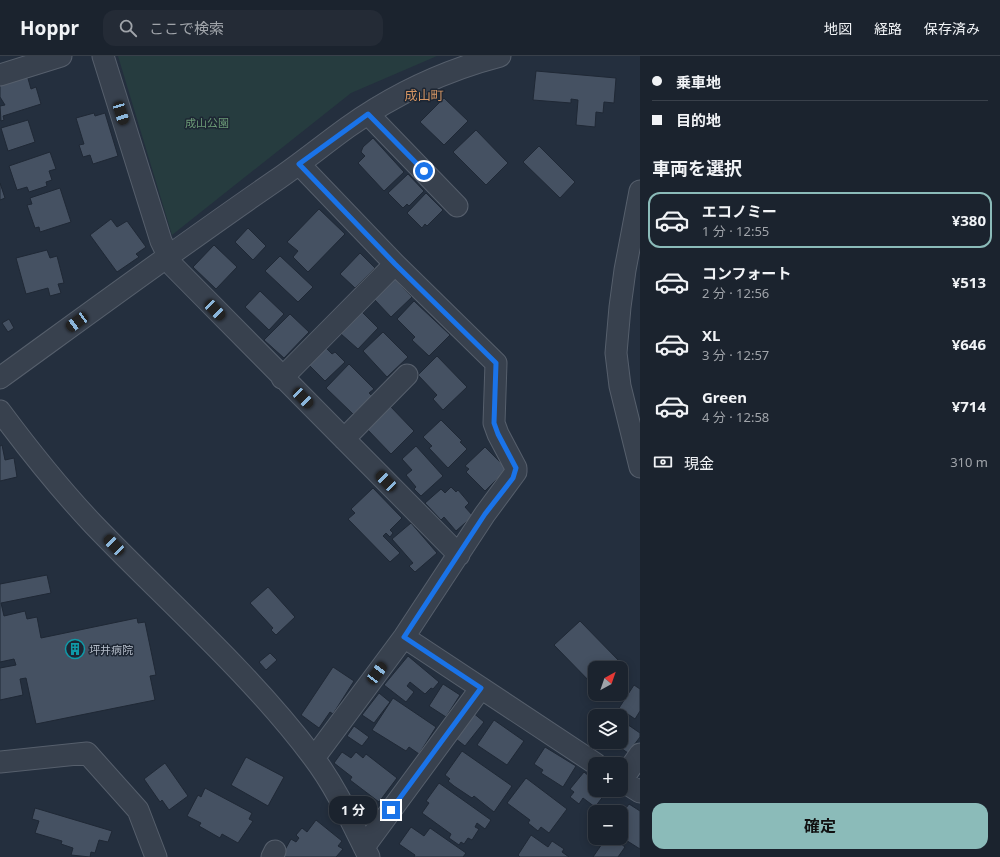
<!DOCTYPE html>
<html lang="ja">
<meta charset="utf-8">
<style>
body{margin:0;font-family:"Noto Sans","Noto Sans JP",sans-serif;background:#242b36;color:#f1f3f6;height:100vh;display:flex;flex-direction:column;font-size:15px;white-space:nowrap}
*{box-sizing:border-box;margin:0}
p{font-size:13px;color:#a0a4aa}
.icon{flex:none;width:22px;height:22px;fill:none;stroke:currentColor;stroke-width:2;stroke-linecap:round;stroke-linejoin:round}
.map{position:relative;flex:1;overflow:hidden}
.details{display:flex;flex-direction:column;background:#1b232e;width:360px}
.details>*{flex:none}
.guide{display:grid;align-content:center;height:88px;padding:0 12px;background:#1b232e}
.needle{width:26px;rotate:40deg}
.buttons{position:absolute;left:588px;top:605px;display:grid;gap:8px}
.buttons a{display:grid;place-items:center;width:40px;height:40px;border-radius:8px;background:#1b232e;box-shadow:0 2px 10px #0003,0 0 0 1px #39404a;font-size:20px}
.end{position:absolute;width:18px;height:18px;margin:-9px;border:5px solid #1a73e8;background:#fff;box-shadow:0 0 0 2px #fff}
.from{border-radius:50%}
.bubble{position:absolute;height:28px;border-radius:12px;background:#1b232e;box-shadow:0 2px 10px #0003,0 0 0 1px #39404a;font-size:13px;font-weight:700;line-height:28px;text-align:center}
.car{position:absolute;width:12px;height:24px;margin:-12px -6px;border-radius:5px;box-shadow:0 0 3px 1px #0007;background:linear-gradient(#222 24%,#8ab4d8 0 40%,#222 0 76%,#8ab4d8 0 86%,#222 0)}
.guide b{display:flex;align-items:center;gap:14px;height:38px;font-size:15px}
.guide b+b{border-top:1px solid #39404a}
.guide i{width:10px;height:10px;background:#f1f3f6}
ul{padding:0;list-style:none}
li{display:flex;align-items:center;gap:12px;height:56px;margin:0 8px 6px;padding:0 4px;border:2px solid transparent;border-radius:12px}
li div{flex:1}
li b{display:block;font-size:15px}
li em{font-style:normal;font-weight:700}
li.on{border-color:#8bbbb9}
li>.icon{width:36px;height:36px;stroke-width:1.5}
h2{padding:0 12px;font-size:18px;line-height:48px}
.pay{display:flex;align-items:center;gap:10px;height:44px;padding:0 12px;font-size:15px}
.pay p{margin-inline-start:auto}
.cta{display:flex;gap:8px;margin-top:auto;padding:8px 12px}
.cta a{flex:1;height:46px;border-radius:12px;background:#8bbbb9;color:#111;font-size:16px;font-weight:700;line-height:46px;text-align:center}
header{display:flex;align-items:center;gap:24px;box-sizing:border-box;height:56px;padding:0 20px;background:#1b232e;border-bottom:1px solid #39404a}
header strong{font-size:19px}
nav{display:flex;gap:22px;margin-inline-start:auto;font-size:14px}
.search{width:280px;height:36px;background:#242b36;display:flex;align-items:center;gap:10px;box-sizing:border-box;padding:0 14px;border-radius:12px;color:#a0a4aa;font-size:15px}
main{display:flex;flex:1;min-height:0}
.map>svg:first-child{display:block}
</style>
<header>
<strong>Hoppr</strong>
<div class="search"><svg class="icon" aria-label="search" viewBox="0 0 24 24"><circle cx="10" cy="10" r="6"/><path d="M15 15l6 6"/></svg>ここで検索</div>
<nav><a>地図</a><a>経路</a><a>保存済み</a></nav>
</header>
<main>
<div class="map">
<svg width="640" height="801" viewBox="0 0 640 801">
<rect width="100%" height="100%" fill="#242f3e"/>
<path fill="#263c3f" d="M118,0H437L351,37L172,179Z"/>
<path fill="#455162" stroke="#1f2835" d="M536,15L616,22L614,47L604,46L603,57L596,56L595,71L576,69L578,44L571,43V47L533,44Z
M27,19L31,33L36,31L41,48L3,60L4,64L1,65L0,50L5,49L0,41V27Z
M444,42L468,65L444,89L420,66Z
M94,57L95,60L105,57L118,100L93,108L90,99L83,101L79,89L84,88L76,62Z
M28,64L35,86L8,95L1,72Z
M476,74L508,107L486,129L453,96Z
M373,82L404,116L384,135L358,107L365,100L361,96L363,91Z
M539,90L575,126L560,142L523,106Z
M50,96L56,113L49,115L52,124L46,126L47,130L29,136L27,131L17,134L9,110Z
M408,118L424,135L409,150L407,148L403,152L388,137Z
M0,127L5,142L0,144Z
M60,132L71,166L40,176L39,171L35,172L27,149L32,148L30,142Z
M426,137L443,154L427,170L425,168L422,172L407,157Z
M319,153L345,178L308,216L293,201L298,195L287,186Z
M111,163L117,171L127,165L146,191L136,198L139,201L117,216L90,179Z
M248,172L266,190L253,204L235,186Z
M214,189L237,211L216,233L193,211Z
M47,194L50,202L57,200L64,227L58,228L61,237L50,240L48,232L26,238L16,202Z
M360,197L375,212L355,232L340,218Z
M280,200L313,231L298,246L265,215Z
M395,223L412,241L391,261L374,243Z
M260,235L284,258L269,274L245,251Z
M414,245L450,279L429,300L412,284L415,281L397,263Z
M360,254L378,272L358,293L341,278L353,265L352,263Z
M290,258L309,276L284,302L264,284Z
M9,263L14,272L8,276L2,267Z
M383,276L408,301L387,321L363,295Z
M323,289L332,298L335,296L345,306L325,325L306,306Z
M437,300L467,331L443,354L433,343L437,339L418,319Z
M349,308L374,333L369,337L374,342L361,354L359,352L353,358L326,332Z
M390,350L414,375L391,398L366,372Z
M441,364L462,385L460,386L467,393L448,412L429,392L432,390L423,381Z
M2,389L5,404L14,402L17,421L0,425V390Z
M416,390L443,420L421,440L414,433L416,431L406,419L412,414L402,403Z
M485,391L507,413L485,435L466,416L469,413L465,410Z
M451,431L456,436L458,434L469,447L465,451L473,460L456,475L444,461L441,464L425,447L441,433L445,437Z
M373,432L402,462L390,474L393,477L390,481L386,477L383,480L400,497L390,506L348,463L355,457L351,453Z
M411,467L437,497L415,516L409,510L413,507L392,483Z
M47,519L51,537L1,547L4,560L25,555L27,563L37,561L41,582L137,562L138,567L145,566L156,619L150,620L155,644L36,668L26,622L20,623L23,639L0,644V612L16,609L14,603L0,606V528Z
M268,531L295,561L276,579L271,574L273,572L250,547Z
M580,565L621,607L616,612H595V631L554,589Z
M270,597L277,604L266,614L259,606Z
M408,600L439,626L433,633L431,632L425,638L410,626L407,630L414,636L406,646L384,629Z
M333,611L354,625L333,658L330,656L319,672L301,659Z
M443,628L460,639L446,661L429,650Z
M634,629L640,633V655L635,663L619,652Z
M379,637L390,646L374,667L362,659Z
M393,642L436,671L419,698L409,691L406,695L372,674Z
M471,655L484,666L465,690L452,680Z
M494,664L524,685L507,709L477,689Z
M621,664L640,677V681L628,697L612,686H621Z
M354,670L369,681L362,690L347,680Z
M545,691L576,710L563,731L541,717L543,714L534,708Z
M462,695L512,730L494,756L474,740L472,742L454,730L448,725L450,723L445,719Z
M342,696L351,702L356,696L363,702L366,698L397,722L379,746L350,724L352,721L334,707Z
M246,701L284,721L268,750L231,729Z
M165,707L188,740L169,754L162,744L160,746L144,723Z
M584,716L595,725V734H608L595,751L583,742L579,748L570,741L574,736L570,733Z
M526,722L567,753L549,777L541,771L538,775L528,767L530,764L507,747Z
M439,727L491,764L485,773L477,767L475,771L479,773L472,784L468,782L464,788L461,786L459,789L449,782L451,778L422,757L429,747L426,745Z
M205,732L252,757L249,763L253,765L238,787L222,778L220,782L199,770L201,767L187,760L198,739L201,741Z
M629,748L640,755V793L621,781V759Z
M35,752L112,775L108,786L99,784L95,797L91,796L90,801L71,799L73,792L61,788L62,785L35,777L39,765L32,763Z
M316,764L342,785L338,790L343,793L336,801H281L291,783L296,786L299,782L296,779L302,772L307,776Z
M411,771L424,780L430,772L466,797L463,801H414L415,799L399,788Z
M531,779L548,791L552,785L564,793L562,796L569,801H520L518,799Z
M606,782H613L625,791L618,801H593Z"/>
<g fill="none" stroke-linecap="round" stroke-linejoin="round">
<g stroke="#565f6c" stroke-width="23">
<path id="street" d="M103,0L161,185L173,210L459,499
M0,19L61,0
M368,58L457,150
M299,108L395,208L496,307L494,367L498,378L516,412V416L485,458L404,581L314,702
M640,135L625,214L620,251L616,297L620,330L640,411
M0,322C91,256 182,189 275,125C300,108 323,89 348,71C393,39 446,14 500,0
M282,322L395,208
M0,355C29,394 60,433 94,469C167,545 249,616 313,701C336,731 352,767 369,801
M344,383L407,319
M404,581L596,708
M0,706L87,697L138,754L156,801
M621,724L640,736
M622,724L640,698
M364,791L481,632
M272,801L275,795"/>
</g>
<use href="#street" stroke="#38414e" stroke-width="21"/>
</g>
<g fill="none" stroke-linecap="round" stroke-linejoin="round">
<path stroke="#1a73e8" stroke-width="5" d="M391,754L481,632L404,581L485,458L513,422L516,412L498,378L494,367L496,307L395,208L299,108L368,58L424,115"/>
</g>
<defs>
<g id="building-ring" transform="scale(1)"><circle r="9.5" fill="#1d2633" stroke="#0f9aa8" stroke-width="1.5"/><path d="M-4-6H4V6H1V3H-1V6H-4ZM-2.5-4.3h1.7v1.8h-1.7ZM.8-4.3h1.7v1.8H.8ZM-2.5-1h1.7V.8h-1.7ZM.8-1h1.7V.8H.8Z" fill="#0f9aa8"/></g>
</defs>
<g fill-rule="evenodd">
<use href="#building-ring" x="75" y="593"/>
</g>
<g text-anchor="middle" dominant-baseline="central" stroke-width="3" stroke-linejoin="round" paint-order="stroke">
<g font-size="11" fill="#6b9a76" stroke="#1d2633">
<text x="207" y="66">成山公園</text>
</g>
<g font-size="11" fill="#b4bcc9" stroke="#1d2633" text-anchor="start">
<text x="89" y="593">坪井病院</text>
</g>
<g font-size="13" fill="#d59563" stroke="#1d2633">
<text x="424" y="39">成山町</text>
</g>
</g>
</svg>
<div class="buttons">
<a><svg class="needle" viewBox="-14 -14 28 28"><path d="M0-13l5 13h-10z" fill="#e53935"/><path d="M0 13l5-13h-10z" fill="#a0a4aa"/></svg></a>
<a><svg class="icon" aria-label="layers" viewBox="0 0 24 24"><path d="M12 4l9 5-9 5-9-5zM3 14l9 5 9-5"/></svg></a>
<a>+</a>
<a>−</a>
</div>
<i class="end from" style="left:424px;top:115px"></i>
<i class="end" style="left:391px;top:754px"></i>
<div class="bubble" style="left:329px;top:740px;width:48px">1 分</div>
<i class="car" style="left:121px;top:57px;rotate:163deg"></i>
<i class="car" style="left:215px;top:254px;rotate:135deg"></i>
<i class="car" style="left:77px;top:266px;rotate:234deg"></i>
<i class="car" style="left:303px;top:342px;rotate:135deg"></i>
<i class="car" style="left:386px;top:425px;rotate:315deg"></i>
<i class="car" style="left:114px;top:489px;rotate:316deg"></i>
<i class="car" style="left:377px;top:617px;rotate:37deg"></i>
</div>
<section class="details">
<div class="guide">
<b><i class="from"></i>乗車地</b>
<b><i></i>目的地</b>
</div>
<h2>車両を選択</h2>
<ul>
<li class="on"><svg class="icon" aria-label="car" viewBox="0 0 24 24"><path d="M5 17H2v-5l4-1 3-4h7l3 4 3 1v5h-3M9 17h6M6 11h13"/><circle cx="7" cy="17" r="2"/><circle cx="17" cy="17" r="2"/></svg><div><b>エコノミー</b><p>1 分 · 12:55</p></div><em>¥380</em></li>
<li><svg class="icon" aria-label="car" viewBox="0 0 24 24"><path d="M5 17H2v-5l4-1 3-4h7l3 4 3 1v5h-3M9 17h6M6 11h13"/><circle cx="7" cy="17" r="2"/><circle cx="17" cy="17" r="2"/></svg><div><b>コンフォート</b><p>2 分 · 12:56</p></div><em>¥513</em></li>
<li><svg class="icon" aria-label="car" viewBox="0 0 24 24"><path d="M5 17H2v-5l4-1 3-4h7l3 4 3 1v5h-3M9 17h6M6 11h13"/><circle cx="7" cy="17" r="2"/><circle cx="17" cy="17" r="2"/></svg><div><b>XL</b><p>3 分 · 12:57</p></div><em>¥646</em></li>
<li><svg class="icon" aria-label="car" viewBox="0 0 24 24"><path d="M5 17H2v-5l4-1 3-4h7l3 4 3 1v5h-3M9 17h6M6 11h13"/><circle cx="7" cy="17" r="2"/><circle cx="17" cy="17" r="2"/></svg><div><b>Green</b><p>4 分 · 12:58</p></div><em>¥714</em></li>
</ul>
<div class="pay"><svg class="icon" aria-label="cash" viewBox="0 0 24 24"><path d="M3 7h18v10H3z"/><circle cx="12" cy="12" r="2"/></svg>現金<p>310 m</p></div>
<div class="cta"><a>確定</a></div>
</section>
</main>
